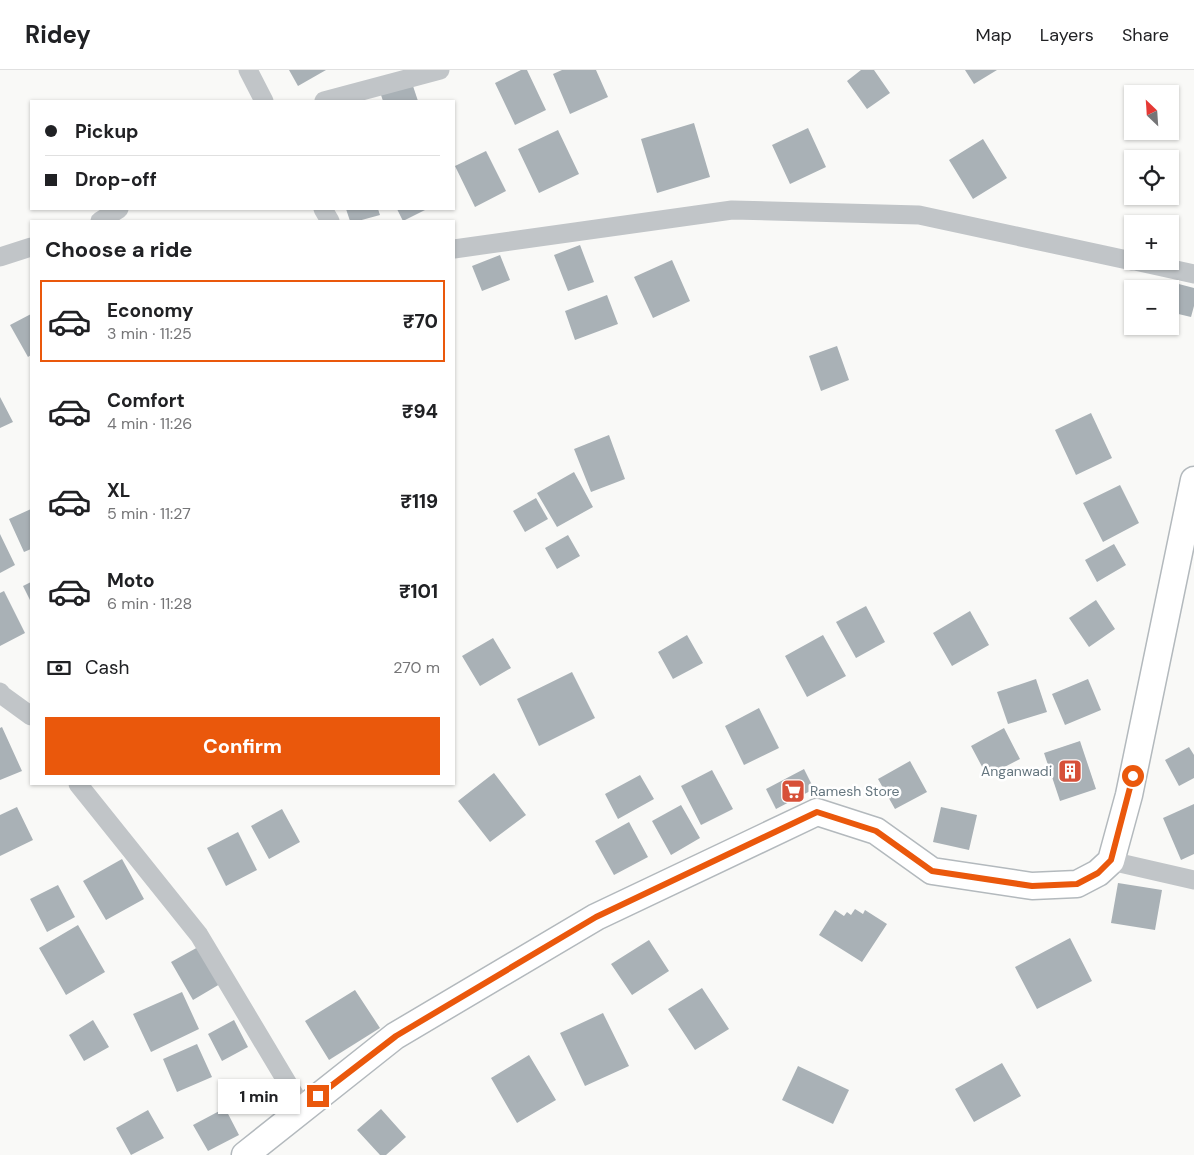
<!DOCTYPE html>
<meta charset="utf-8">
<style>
body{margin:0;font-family:"DM Sans",sans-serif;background:#f2f2f2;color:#202124;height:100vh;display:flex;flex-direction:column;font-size:19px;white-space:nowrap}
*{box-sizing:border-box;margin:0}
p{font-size:16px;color:#757577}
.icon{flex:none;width:28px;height:28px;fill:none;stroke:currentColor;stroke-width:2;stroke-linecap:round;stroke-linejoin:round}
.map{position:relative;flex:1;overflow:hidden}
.details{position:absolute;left:30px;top:150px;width:425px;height:565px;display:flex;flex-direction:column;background:#fff;border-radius:0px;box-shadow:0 1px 4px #0004}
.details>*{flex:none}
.top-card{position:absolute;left:30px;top:30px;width:425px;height:110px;border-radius:0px;box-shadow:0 1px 4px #0004;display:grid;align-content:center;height:110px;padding:0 15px;background:#fff}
.needle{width:32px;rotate:335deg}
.buttons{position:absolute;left:1124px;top:15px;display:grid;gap:10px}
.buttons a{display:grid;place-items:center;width:55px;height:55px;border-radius:0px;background:#fff;box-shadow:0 1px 4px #0004;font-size:25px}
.end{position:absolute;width:22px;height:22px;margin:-11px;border:6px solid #ea580c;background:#fff;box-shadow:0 0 0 2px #fff}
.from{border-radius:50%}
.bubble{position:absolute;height:35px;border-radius:0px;background:#fff;box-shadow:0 1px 4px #0004;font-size:16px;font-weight:800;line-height:35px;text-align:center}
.top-card b{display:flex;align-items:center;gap:18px;height:48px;font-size:19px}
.top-card b+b{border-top:1px solid #e0e0e0}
.top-card i{width:12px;height:12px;background:#202124}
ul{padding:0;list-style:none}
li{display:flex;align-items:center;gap:15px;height:82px;margin:0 10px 8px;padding:0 5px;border:2px solid transparent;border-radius:0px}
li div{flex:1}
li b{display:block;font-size:19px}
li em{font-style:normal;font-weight:800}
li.current{border-color:#ea580c}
li>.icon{width:45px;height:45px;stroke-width:1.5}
h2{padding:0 15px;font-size:22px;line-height:60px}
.pay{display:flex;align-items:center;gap:12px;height:55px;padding:0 15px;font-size:19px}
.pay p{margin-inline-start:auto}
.primary-button{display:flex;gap:10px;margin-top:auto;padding:10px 15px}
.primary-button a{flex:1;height:58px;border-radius:0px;background:#ea580c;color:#fff;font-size:20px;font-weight:800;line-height:58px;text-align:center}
header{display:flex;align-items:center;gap:30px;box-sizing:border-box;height:70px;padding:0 25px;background:#fff;border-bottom:1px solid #e0e0e0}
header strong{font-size:24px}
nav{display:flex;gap:28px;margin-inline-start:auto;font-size:18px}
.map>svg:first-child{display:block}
</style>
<header>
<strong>Ridey</strong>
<nav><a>Map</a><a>Layers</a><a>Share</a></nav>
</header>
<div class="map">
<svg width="1194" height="1085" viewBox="0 0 1194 1085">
<rect width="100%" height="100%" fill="#f9f9f7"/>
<path fill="#a9b1b6" d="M289,0H326L298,16Z
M521,0H527L546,40L515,55L495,13Z
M562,0H596L608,27L570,44L553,4Z
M861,0H874L890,23L867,39L847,11Z
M965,0H997L974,14Z
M413,16L418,31H383L381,25Z
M694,53L710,107L657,123L641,69Z
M808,58L826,97L790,114L772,75Z
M558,60L579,104L539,123L518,79Z
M983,69L1007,108L973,129L949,90Z
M486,81L506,121L475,137L455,96Z
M1144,126H1159L1147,133Z
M346,139H378L380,145L358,151H350Z
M397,139H427L403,151Z
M580,175L594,212L568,221L554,185Z
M500,185L510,210L482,221L472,196Z
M672,190L690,231L653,248L634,207Z
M1175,213L1194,218V236L1191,247L1170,242V232Z
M607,225L618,254L575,270L565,241Z
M31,244V285L28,287L10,255Z
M837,276L849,310L821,321L809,286Z
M0,327L13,352L0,358Z
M1091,343L1112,388L1076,405L1055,360Z
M609,365L625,409L591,422L574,379Z
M574,402L593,437L557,457L537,423Z
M1120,415L1139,453L1103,472L1083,433Z
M536,428L548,449L525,462L513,441Z
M31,439V479L24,482L9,449Z
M0,464L15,495L0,503Z
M568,465L580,486L557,499L545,478Z
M1114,474L1126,495L1097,512L1085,490Z
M31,512V532L23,516Z
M4,521L25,563L0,576V523Z
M1096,530L1115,559L1089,577L1069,548Z
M866,536L885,572L856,588L836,552Z
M970,541L989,575L952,596L933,563Z
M687,565L703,593L673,609L658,582Z
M823,565L846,606L807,627L785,586Z
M493,568L511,598L480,616L462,586Z
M572,602L595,648L539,676L517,629Z
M1036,609L1047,642L1008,654L997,622Z
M1088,609L1101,640L1065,655L1052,624Z
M759,638L779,678L744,695L725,656Z
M2,657L22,701L0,710V658Z
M1004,658L1020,689L987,706L971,676Z
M1080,671L1096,719L1060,731L1044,683Z
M1189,677L1194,685V708L1179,716L1165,690Z
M910,691L927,722L895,739L878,709Z
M804,699L814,719L776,739L766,719Z
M712,700L733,739L701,755L681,716Z
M494,703L526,745L490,772L458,731Z
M640,705L654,729L618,749L605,724Z
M1194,734V784L1181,790L1163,748Z
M681,735L700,768L671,785L652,751Z
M17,737L33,770L0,786V745Z
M941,737L977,745L969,780L933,772Z
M282,739L300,772L269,789L251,756Z
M629,752L648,787L614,805L595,771Z
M238,762L257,800L226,816L207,778Z
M122,789L144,829L106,850L83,811Z
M1118,813L1162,820L1155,860L1111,853Z
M58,815L75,847L47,862L30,829Z
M855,839L863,844L865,840L887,854L862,892L819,865L835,840L844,846L847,842L851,845Z
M78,855L105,902L66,925L39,878Z
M1070,868L1092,911L1037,939L1015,897Z
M649,870L669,901L632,925L611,894Z
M200,876L220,914L193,930L171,892Z
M702,918L729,959L695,980L668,939Z
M355,920L380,958L329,990L305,951Z
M182,922L199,959L151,982L133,944Z
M603,943L629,996L585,1016L560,963Z
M93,950L109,977L84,991L69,965Z
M234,950L248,977L222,991L208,964Z
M197,974L212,1007L177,1022L163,989Z
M529,985L556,1030L517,1053L491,1008Z
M1002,993L1021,1026L974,1052L955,1019Z
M798,996L849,1020L833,1054L782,1030Z
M225,1038L239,1065L208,1081L193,1055Z
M381,1039L406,1067L386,1085H380L357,1060Z
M148,1040L164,1068L131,1085L116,1058Z"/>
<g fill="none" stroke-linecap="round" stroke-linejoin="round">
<g stroke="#b3b9bd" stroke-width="29">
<path id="secondary" d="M245,1085L395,966L596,847L817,742L876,761L932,801L1032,816L1077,814L1098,803L1111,791L1129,725L1194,410"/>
</g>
<path stroke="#c1c5c8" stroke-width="19" d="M248,0L264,31
M324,31L440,0
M323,139L330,151
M100,151L119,139
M454,179L732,140L919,145L1132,191
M0,187L31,177
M1135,191L1194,204
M0,622L2,625L31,646
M78,714L199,865L303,1039
M1111,791L1194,810"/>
<use href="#secondary" stroke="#fff" stroke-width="26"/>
</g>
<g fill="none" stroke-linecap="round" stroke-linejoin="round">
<path stroke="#ea580c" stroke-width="6" d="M318,1026L396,966L596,847L817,742L876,761L932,801L1032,816L1077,814L1098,803L1111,790L1133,706"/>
</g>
<defs>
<g id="building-square" transform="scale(1.25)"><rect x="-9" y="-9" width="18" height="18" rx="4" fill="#d75039" stroke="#fff"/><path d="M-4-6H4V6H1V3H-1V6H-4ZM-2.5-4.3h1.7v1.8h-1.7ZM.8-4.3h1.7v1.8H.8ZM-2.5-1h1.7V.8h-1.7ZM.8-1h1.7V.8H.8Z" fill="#fff"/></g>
<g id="supermarket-square" transform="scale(1.25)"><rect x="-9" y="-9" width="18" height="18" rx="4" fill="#d75039" stroke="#fff"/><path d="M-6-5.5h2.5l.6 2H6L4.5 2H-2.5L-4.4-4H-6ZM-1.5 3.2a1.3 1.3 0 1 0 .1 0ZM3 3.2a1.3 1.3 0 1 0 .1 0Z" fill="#fff"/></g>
</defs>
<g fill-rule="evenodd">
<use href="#building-square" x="1070" y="701"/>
<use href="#supermarket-square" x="793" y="721"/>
</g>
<g text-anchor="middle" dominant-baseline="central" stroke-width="5" stroke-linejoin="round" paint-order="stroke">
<g font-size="14" fill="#667780" stroke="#fff" text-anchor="end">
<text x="1052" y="701">Anganwadi</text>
<text x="810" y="721" text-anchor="start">Ramesh Store</text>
</g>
</g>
</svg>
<div class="buttons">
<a><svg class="needle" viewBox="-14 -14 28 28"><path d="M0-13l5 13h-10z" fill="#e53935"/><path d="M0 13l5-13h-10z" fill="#757577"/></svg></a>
<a><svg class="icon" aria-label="locate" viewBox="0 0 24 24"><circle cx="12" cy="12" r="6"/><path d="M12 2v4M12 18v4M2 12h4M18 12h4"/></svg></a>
<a>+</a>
<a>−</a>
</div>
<i class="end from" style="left:1133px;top:706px"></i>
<i class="end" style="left:318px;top:1026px"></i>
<div class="bubble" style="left:218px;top:1009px;width:82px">1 min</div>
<div class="top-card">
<b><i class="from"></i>Pickup</b>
<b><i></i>Drop-off</b>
</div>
<section class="details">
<h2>Choose a ride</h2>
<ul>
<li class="current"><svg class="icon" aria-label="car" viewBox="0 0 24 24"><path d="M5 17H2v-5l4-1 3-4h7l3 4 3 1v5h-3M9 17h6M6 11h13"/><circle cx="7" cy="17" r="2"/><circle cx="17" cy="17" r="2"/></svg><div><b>Economy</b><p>3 min · 11:25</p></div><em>₹70</em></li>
<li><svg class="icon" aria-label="car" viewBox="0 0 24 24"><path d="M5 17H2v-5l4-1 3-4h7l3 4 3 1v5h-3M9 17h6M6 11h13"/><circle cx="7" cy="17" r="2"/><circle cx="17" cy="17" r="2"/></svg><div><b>Comfort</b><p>4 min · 11:26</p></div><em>₹94</em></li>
<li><svg class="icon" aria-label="car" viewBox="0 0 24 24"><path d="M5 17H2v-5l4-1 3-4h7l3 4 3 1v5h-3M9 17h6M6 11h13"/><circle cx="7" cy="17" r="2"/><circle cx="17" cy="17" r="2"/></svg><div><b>XL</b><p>5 min · 11:27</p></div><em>₹119</em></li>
<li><svg class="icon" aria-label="car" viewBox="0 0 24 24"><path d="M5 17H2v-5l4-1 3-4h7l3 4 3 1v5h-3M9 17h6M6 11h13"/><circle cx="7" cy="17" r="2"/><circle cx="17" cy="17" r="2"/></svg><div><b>Moto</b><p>6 min · 11:28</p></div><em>₹101</em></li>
</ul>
<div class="pay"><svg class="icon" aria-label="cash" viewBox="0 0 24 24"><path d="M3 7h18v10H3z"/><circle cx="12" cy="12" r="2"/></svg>Cash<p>270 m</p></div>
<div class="primary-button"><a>Confirm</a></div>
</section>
</div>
